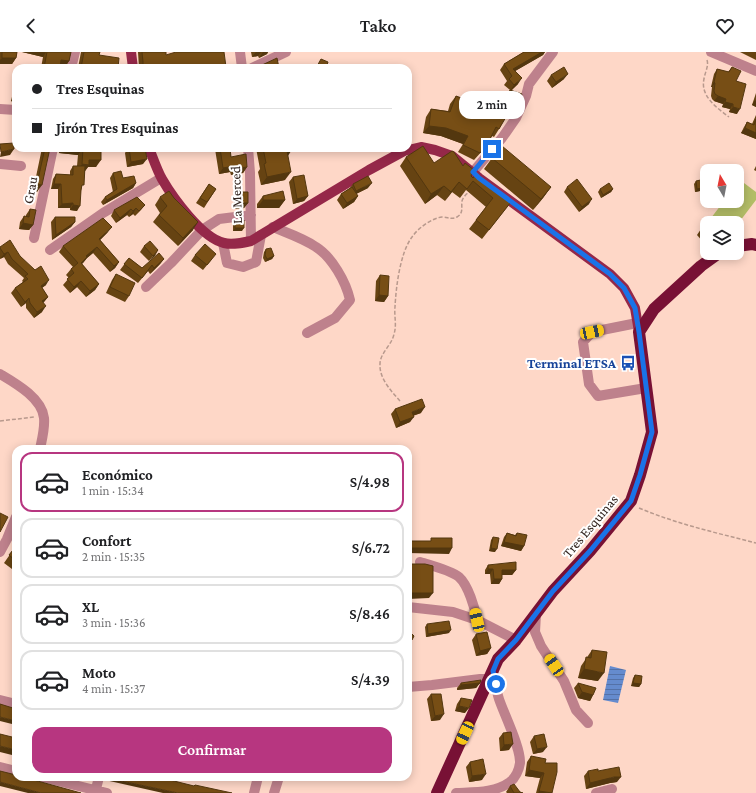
<!DOCTYPE html>
<html lang="es">
<meta charset="utf-8">
<style>
body{margin:0;font-family:"Crimson Pro",serif;background:#f2f2f2;color:#202124;height:100vh;display:flex;flex-direction:column;font-size:15px;white-space:nowrap}
*{box-sizing:border-box;margin:0}
p{font-size:13px;color:#757577}
.icon{flex:none;width:22px;height:22px;fill:none;stroke:currentColor;stroke-width:2;stroke-linecap:round;stroke-linejoin:round}
.map{position:relative;flex:1;overflow:hidden}
.sheet{position:absolute;left:12px;top:393px;width:400px;height:336px;display:flex;flex-direction:column;background:#fff;border-radius:12px;box-shadow:0 2px 10px #0003}
.sheet>*{flex:none}
.banner{position:absolute;left:12px;top:12px;width:400px;height:88px;border-radius:12px;box-shadow:0 2px 10px #0003;display:grid;align-content:center;height:88px;padding:0 20px;background:#fff}
.needle{width:26px;rotate:350deg}
.tools{position:absolute;left:700px;top:112px;display:grid;gap:8px}
.tools a{display:grid;place-items:center;width:44px;height:44px;border-radius:8px;background:#fff;box-shadow:0 2px 10px #0003;font-size:20px}
.end{position:absolute;width:18px;height:18px;margin:-9px;border:5px solid #1a73e8;background:#fff;box-shadow:0 0 0 2px #fff}
.from{border-radius:50%}
.bubble{position:absolute;height:28px;border-radius:12px;background:#fff;box-shadow:0 2px 10px #0003;font-size:13px;font-weight:600;line-height:28px;text-align:center}
.car{position:absolute;width:12px;height:24px;margin:-12px -6px;border-radius:5px;box-shadow:0 0 3px 1px #0007;background:linear-gradient(#f5c518 24%,#345 0 40%,#f5c518 0 76%,#345 0 86%,#f5c518 0)}
.banner b{display:flex;align-items:center;gap:14px;height:38px;font-size:15px}
.banner b+b{border-top:1px solid #e0e0e0}
.banner i{width:10px;height:10px;background:#202124}
ul{padding:7px 0 0;list-style:none}
li{display:flex;align-items:center;gap:12px;height:60px;margin:0 8px 6px;padding:0 12px;border:2px solid #e0e0e0;border-radius:12px}
li div{flex:1}
li b{display:block;font-size:15px}
li em{font-style:normal;font-weight:600}
li.active{border-color:#b73680}
li>.icon{width:36px;height:36px;stroke-width:1.5}
.action{display:flex;gap:8px;margin-top:auto;padding:8px 20px}
.action a{flex:1;height:46px;border-radius:12px;background:#b73680;color:#fff;font-size:16px;font-weight:600;line-height:46px;text-align:center}
header{display:flex;justify-content:space-between;align-items:center;height:52px;padding:0 20px;background:#fff;font-size:18px;font-weight:600}
.map>svg:first-child{display:block}
</style>
<header><svg class="icon" aria-label="back" viewBox="0 0 24 24"><path d="M15 5l-7 7 7 7"/></svg>Tako<svg class="icon" aria-label="heart" viewBox="0 0 24 24"><path d="M12 20l-8-8c-3-5 5-10 8-4 3-6 11-1 8 4z"/></svg></header>
<div class="map">
<svg width="756" height="741" viewBox="0 0 756 741">
<defs>
<pattern id="water-rules" width="6" height="5" patternUnits="userSpaceOnUse"><rect width="6" height="5" fill="#658bce"/><path d="M0 2.5h6" fill="none" stroke="#5471a7"/></pattern>
</defs>
<rect width="100%" height="100%" fill="#fed7c7"/>
<path fill="#b3bd67" d="M740,128L756,140V148L737,173V171H717L711,166L724,149H737V132Z"/>
<path fill="url(#water-rules)" d="M610,614L626,618L618,651L603,648Z"/>
<g fill="none" stroke-linecap="round" stroke-linejoin="round">
<path stroke="#b8998d" stroke-width="1.5" stroke-dasharray="4 2" stroke-linecap="butt" d="M707,8C709,14 705,20 704,27C700,44 717,56 729,65
M400,349C391,339 379,326 380,312C380,301 392,293 394,282C397,273 394,264 395,255C396,235 400,201 412,185C418,176 432,166 442,165C448,165 452,168 457,165C464,161 461,155 462,149C463,145 467,142 469,139
M0,369L34,365
M639,456C677,472 717,481 756,491"/>
<path stroke="#be818c" stroke-width="10" d="M240,0L242,16
M711,0L756,19
M71,16L75,0
M252,16L286,0
M0,57L16,58
M248,96L250,121L251,189
M0,112L21,114
M473,120L502,86L516,66L526,44L529,32L553,0
M273,175C287,181 303,186 316,195C332,205 346,230 350,248L335,266L307,281
M34,186L53,96
M223,191L227,211L243,215L256,210L261,183
M50,198L103,161L161,126
M146,235L171,211L202,178L219,167L251,163
M637,271L592,280L583,290L589,332L598,344L646,336
M0,322C15,331 42,346 44,366C45,376 42,387 40,397
M0,500L7,487L16,465
M420,510C430,513 452,519 459,525C468,533 475,556 477,568
M408,555L453,560L477,568L516,588
M536,562L535,580L541,594L564,629L576,658L588,671
M408,635L432,633L480,627H490
M0,648L16,652
M0,715L16,719
M42,725L107,741
M95,741L99,725
M254,741L258,725
M274,741L279,725
M456,741C474,740 495,741 510,730C515,726 519,718 520,711C521,696 504,662 499,647C496,638 495,628 493,619
M596,741L612,737"/>
<path stroke="#952849" stroke-width="10" d="M131,0L133,16
M149,96C153,106 157,118 162,127C173,146 202,186 224,191C233,193 242,191 251,189L369,118L404,99L421,95L435,98L452,104L479,126L610,222L624,236L635,256L639,280"/>
<path stroke="#781135" stroke-width="12" d="M737,194L752,192L756,193
M437,741L498,607L516,588L553,539L590,499L631,449L640,423L652,380L639,280L654,257L701,214L719,201"/>
</g>
<path fill="#664312" d="M0,0H17L16,6L12,12H0Z
M22,0H71L69,9L65,15H60V16H41L43,5Z
M81,0H100L99,3L118,16H78Z
M138,0H166L139,16Z
M251,0H268L267,2L259,6L258,4L252,5Z
M523,0H545L543,3L515,19L518,32L512,38L511,62L507,61L499,77L494,85L492,84L483,98L474,108L458,100L463,92L441,84L423,81L426,65L431,57L448,59L450,52L456,44L493,58L499,50L502,52L505,45L510,38L504,33L507,29L500,18L504,12L524,0Z
M740,0H756V8Z
M732,15L736,29L737,62L729,60L730,57L722,55L723,52L714,49L712,47L711,44L712,35H711L714,22L717,17L728,20Z
M551,23L564,27L552,36L547,29Z
M16,28V51L11,49Z
M756,41V55L752,53Z
M16,61V79L13,78L14,64Z
M756,63V87L741,81L744,75L747,70L752,72Z
M42,96H50L37,140L33,139Z
M59,96H101L96,115H88L85,119L77,159L70,158V156H58V137H51L53,127L56,122L70,123V119L73,114H77L78,103L59,101Z
M128,96H145L143,112L127,115L125,101Z
M211,96H230L231,105L247,115L243,121L231,123L230,120L219,122L215,97H211Z
M256,96H291V99L287,104L285,128L261,133L258,120L260,117Z
M406,105L434,111L463,114L471,124L511,150L482,187L469,177L486,155L466,138L460,146L452,140L445,149L437,143L425,152L400,114Z
M492,106L551,135L543,146L533,158L484,117Z
M756,114V119L754,118Z
M113,121L123,126L136,131L133,136L103,153L101,150L105,145L113,140L110,126Z
M293,125L308,144L304,149L293,152L289,130Z
M696,129L706,135L705,138L695,140L694,132Z
M209,132L216,137L204,156L196,151Z
M353,132L368,136L356,142L358,144L354,150L343,157L337,148L341,142L350,136Z
M567,135L589,152L579,160L564,140Z
M600,137H613L611,140L601,146L598,140Z
M238,140L248,151L244,156L234,157V146Z
M263,144L285,148L279,156H257V152Z
M160,145L193,178L178,194L153,170L160,161L155,153Z
M145,153L141,158L135,164L133,162L129,165L127,163L116,171L111,164L114,158Z
M30,157L33,173L29,178L19,177L20,170L24,164L26,165V163Z
M55,165L75,170L71,175L52,188L51,170Z
M235,169L242,179H233V172Z
M707,172V188L704,191L697,183L701,177Z
M108,180L100,188L119,210L115,216L110,220L93,201L87,206L82,212L99,232L95,238L86,245L77,235L70,241L63,233L69,226L66,223L71,217L73,215L59,200L63,194Z
M144,194L158,198L149,209L140,200Z
M0,195L20,204L46,233L42,236L48,245L43,251L42,260L34,266L26,256V251L21,255L11,241L15,236L23,230L22,229L24,226L8,212L4,205L0,207Z
M266,197L274,204L272,207L265,210L263,206L264,200Z
M195,203L212,207L203,218L191,209Z
M129,206L142,216L164,207L160,212L150,222L148,219L138,231L120,218Z
M116,222L129,244L125,250L106,241L112,228Z
M380,223L388,244L384,250L375,249L376,229Z
M395,357L421,361L413,364L410,370L396,376L391,362Z
M507,481L515,483L517,481L524,494L521,499L501,494L504,485Z
M493,485L495,500L489,499L491,488Z
M16,494V520L4,511Z
M488,513L516,518L512,523H502V527L499,532H491L490,522H485V518Z
M427,572L449,581L426,585L425,575Z
M476,582L491,596L487,602L476,604L472,588Z
M592,598L598,629L578,626L581,614Z
M635,623L641,632L639,635L631,634L633,626Z
M461,631H480L476,636L457,638V636Z
M578,631L593,643L590,649L578,646L574,636Z
M431,642L440,668L431,669L427,647Z
M461,646L465,661L455,659L457,652Z
M503,681L509,698L500,699L499,686Z
M534,684L543,700L533,702L530,690Z
M531,704L545,711L552,741H536L540,726L525,724L527,710Z
M470,710L482,728L469,730L466,715Z
M588,719H598L617,730L610,731L586,737L584,724Z
M510,734L520,740L523,741H507L506,740Z"/>
<path fill="#53370f" d="M22,0H46L43,5Z
M256,0H261L258,4L252,5Z
M263,0H268L267,2L259,6Z
M542,0H545L543,3L510,22L513,17Z
M2,6H16L12,12H0V8Z
M61,8L69,9L65,15L57,14Z
M568,22L564,27L552,36L556,30Z
M522,26L518,32L510,39L514,33Z
M714,30L715,31L712,35H711Z
M15,43L16,44V51L11,49Z
M718,44L726,47L723,52L714,49Z
M755,48L756,49V55L752,53Z
M725,50L733,52L730,57L722,55Z
M511,53L516,55L511,62L506,60Z
M733,55L740,57L737,62L729,60Z
M16,74V79L13,78Z
M429,74L446,76L468,84L463,92L441,84L423,81Z
M745,76L756,81V87L741,81Z
M62,96H75L83,97L78,103L59,101Z
M14,97L10,103L0,105L1,100Z
M287,99H291L286,107Z
M147,107L143,112L127,115L131,110Z
M89,108H101L96,115H88L85,119H77L82,112Z
M234,114L230,120L219,122L223,116Z
M247,115L243,121L231,123L235,117Z
M291,120L285,128L261,133L267,125Z
M459,130L452,140L445,149L451,140Z
M136,131L133,136L103,153L107,148Z
M372,131L368,136L352,144L356,139Z
M37,132L42,133L37,140L33,139Z
M54,132H61L58,137H51Z
M444,134L437,143L425,152L431,142Z
M551,135L543,146L533,158L541,147Z
M706,135L705,138L695,140L697,137Z
M613,137L611,140L601,146L603,143Z
M308,144L304,149L293,152L297,147Z
M358,144L354,150L343,157L347,151Z
M592,147L589,152L579,160L582,155Z
M263,148H285L279,156H257Z
M73,151L70,156H58L62,152Z
M238,151H248L244,156L234,157Z
M73,153L80,154L77,159L70,158Z
M136,156L133,162L129,165L133,159Z
M131,157L127,163L116,171L120,166Z
M75,170L71,175L52,188L56,183Z
M198,170L193,178L178,194L183,186Z
M23,171L33,173L29,178L19,177Z
M112,175L108,180L95,193L99,187Z
M235,176H244L242,179H233Z
M97,195L93,201L87,206L83,211L76,216L86,204Z
M158,198L155,204L149,209L153,204Z
M8,200L4,205L0,207L4,202Z
M274,204L272,207L265,210L267,207Z
M164,207L160,212L150,222L154,216Z
M119,210L115,216L110,220L114,214Z
M49,228L46,233L37,239L41,234Z
M81,229L77,235L70,241L74,235Z
M99,232L95,238L86,245L90,239Z
M379,243L388,244L384,250L375,249Z
M48,245L44,250L38,254L42,249Z
M29,246L26,251L21,255L25,250Z
M46,254L42,260L34,266L37,260Z
M425,355L421,361L408,365L412,360Z
M414,365L410,370L396,376L400,370Z
M504,490L524,494L521,499L501,494Z
M409,496H452L449,502L408,501Z
M491,496L497,497L495,500L489,499Z
M488,517H493L490,522H485Z
M502,518H516L512,523H498Z
M494,527H502L499,532H491Z
M408,541H433L429,546L408,547Z
M451,578L449,581L426,585L428,582Z
M408,588H412L410,591H408Z
M491,596L487,602L476,604L480,599Z
M584,617L604,621L598,629L578,626Z
M480,631L476,636L457,638L461,633Z
M633,631L641,632L639,635L631,634Z
M582,640L593,643L590,649L578,646Z
M459,654L469,656L465,661L455,659Z
M444,662L440,668L431,669L435,664Z
M0,665L16,669V673L0,669Z
M513,692L509,698L500,699L504,693Z
M0,694L16,698V704L0,700Z
M547,695L543,700L533,702L537,697Z
M529,718L544,721L540,726L525,724Z
M486,722L482,728L469,730L472,724Z
M614,725H621L617,730L610,731L586,737L590,731Z
M107,726L178,741H163L105,728Z
M0,730L41,741H28L0,734Z
M539,739L549,741H538Z"/>
<path fill="#774e15" stroke="#53370f" d="M2,0H17L16,6H2Z
M47,0H71L69,9L61,8L60,16H44Z
M84,0H100L99,3L119,6L118,16H81Z
M142,0H166V3L176,0H224L226,15H221V16H139L143,13V10Z
M524,0H542L513,17L522,26L514,33L509,27L512,24L504,12Z
M277,6L279,16H254L253,13L257,14H260Z
M321,7L328,10L326,16H316Z
M564,15L568,22L556,30L551,23Z
M732,15L741,19L736,29L746,32L740,57L733,55V52L725,50L726,47L718,44L715,42L714,39L715,31L714,30L717,17L729,20Z
M510,38L522,42L516,55L511,53L505,64L506,65L499,77L496,75L488,91L480,101L463,93L468,84L446,76L429,74L431,57L450,60L456,44L483,54L484,52L494,58L499,50L504,53Z
M756,67V81L745,76L747,70L754,73Z
M14,91V97L1,100L0,92Z
M423,94L434,111L452,99L454,100L463,114L465,111L474,118L471,124L473,126L476,122L511,150L489,178L476,168L493,146L473,129L467,137L459,130L451,140L444,134L431,142L406,105Z
M502,94L551,135L541,147L492,106Z
M45,96H50L42,133L37,132Z
M75,96H101V108H89V113L82,112L83,97Z
M129,96H145L147,107L131,110Z
M220,96H230L231,105L246,102L247,115L235,117L234,114L223,116Z
M263,96H291V99H287L291,120L267,125L264,112L266,111Z
M73,114H85L84,133H82L81,138L80,154L73,153V151L62,152L61,132H54L56,122L73,123Z
M121,119L123,126L134,124L136,131L107,148L105,145L117,137L113,121Z
M304,123L308,144L297,147L293,125Z
M368,124L372,131L356,139L353,132Z
M577,127L592,147L582,155L567,135Z
M705,127L706,135L697,137L696,129Z
M609,131L613,137L603,143L600,137Z
M209,132L216,137L207,150L200,146Z
M352,135L358,144L347,151L341,142Z
M169,139L174,146L198,170L183,186L159,163L167,154L160,145Z
M283,139L285,148H263V144Z
M238,140H248V151H238Z
M137,145L145,153L139,159L136,156L133,159L131,157L120,166L114,158Z
M30,157L36,158L33,173L23,171L24,164L29,165Z
M55,165H75V170L56,183Z
M103,166L112,175L99,187L119,210L114,214L97,195L86,204L87,205L81,211L99,232L90,239L81,229L74,235L67,227L74,221L71,217L78,211L63,194Z
M713,166L717,171H708Z
M244,168V176H235V169Z
M707,172V184L701,177Z
M10,188L20,204L35,218L41,214L49,228L41,234L48,245L42,249L46,254L37,260L30,251L29,246L25,250L15,236L28,227L25,224L28,222L12,207L8,200L4,202L0,196V195Z
M150,189L158,198L153,204L144,194Z
M205,192L216,202L207,213L195,203Z
M271,196L274,204L267,207L265,203L266,197Z
M159,201L164,207L154,216L152,213L142,226L124,212L129,206L142,216Z
M116,222L135,231L129,244L110,235Z
M380,223L389,224L388,244L379,243Z
M422,347L425,355L412,360L414,365L400,370L395,357Z
M0,461L8,465L0,480Z
M507,481L516,484L517,481L527,483L524,494L504,490Z
M493,485L499,486L497,497L491,496Z
M431,486H452V496H409V512H425L433,514V541H408V489H431Z
M16,494V509L9,503Z
M516,510V518H502V527H494L493,517H488V513Z
M449,569L451,578L428,582L427,572Z
M487,580L491,596L480,599L476,582Z
M408,581H411L414,584L412,588H408Z
M592,598L607,600L604,621L584,617L586,605L591,606Z
M635,623L642,624L641,632L633,631Z
M481,628L480,631L461,633V631Z
M578,631L596,636L593,643L582,640Z
M431,642H441L444,662L435,664Z
M461,646L472,648L469,656L459,654Z
M0,652L16,657V669L0,665Z
M511,680L513,692L504,693L503,681Z
M0,682L16,686V698L0,694Z
M544,682L547,695L537,697L534,684Z
M531,704L546,707L545,711H557V720L552,741L539,739L544,721L529,718Z
M483,707L486,722L472,724L470,710Z
M619,715L621,725H614L590,731L588,719L598,717V719Z
M0,719L16,723V725H23L81,741H41L0,730Z
M107,725H158L194,734L195,733L232,741H178L107,726Z
M514,732L520,740L523,741H514L510,734Z"/>
<g fill="none" stroke-linecap="round" stroke-linejoin="round">
<path stroke="#1a73e8" stroke-width="5" d="M492,97L473,120L479,126L610,222L624,236L635,256L639,280L652,380L640,423L631,449L590,499L553,539L516,588L498,607L493,619L496,632"/>
</g>
<defs>
<g id="bus-bare" transform="scale(1.2)"><path d="M-5-6H5V4H4V6H2V4H-2V6H-4V4H-5ZM-3.5-4V0h7V-4ZM-3.5 1.2v1.5H-2V1.2ZM2 1.2v1.5H3.5V1.2Z" fill="#1a4fb4" stroke="#fff" stroke-width="2.5" paint-order="stroke"/></g>
</defs>
<g fill-rule="evenodd">
<use href="#bus-bare" x="628" y="311"/>
</g>
<g text-anchor="middle" dominant-baseline="central" stroke-width="4" stroke-linejoin="round" paint-order="stroke">
<g font-size="14" fill="#32241e" stroke="#fff">
<text transform="translate(30 138) rotate(-79)">Grau</text>
<text transform="translate(236 143) rotate(-92)">La Merced</text>
<text transform="translate(590 474) rotate(-50)">Tres Esquinas</text>
</g>
<g font-size="14" font-weight="bold" fill="#164399" stroke="#fff" text-anchor="end">
<text x="616" y="311">Terminal ETSA</text>
</g>
</g>
</svg>
<div class="tools">
<a><svg class="needle" viewBox="-14 -14 28 28"><path d="M0-13l5 13h-10z" fill="#e53935"/><path d="M0 13l5-13h-10z" fill="#757577"/></svg></a>
<a><svg class="icon" aria-label="layers" viewBox="0 0 24 24"><path d="M12 4l9 5-9 5-9-5zM3 14l9 5 9-5"/></svg></a>
</div>
<i class="end from" style="left:496px;top:632px"></i>
<i class="end" style="left:492px;top:97px"></i>
<div class="bubble" style="left:459px;top:39px;width:66px">2 min</div>
<i class="car" style="left:592px;top:280px;rotate:78deg"></i>
<i class="car" style="left:477px;top:568px;rotate:347deg"></i>
<i class="car" style="left:554px;top:613px;rotate:326deg"></i>
<i class="car" style="left:465px;top:681px;rotate:205deg"></i>
<div class="banner">
<b><i class="from"></i>Tres Esquinas</b>
<b><i></i>Jirón Tres Esquinas</b>
</div>
<section class="sheet">
<ul>
<li class="active"><svg class="icon" aria-label="car" viewBox="0 0 24 24"><path d="M5 17H2v-5l4-1 3-4h7l3 4 3 1v5h-3M9 17h6M6 11h13"/><circle cx="7" cy="17" r="2"/><circle cx="17" cy="17" r="2"/></svg><div><b>Económico</b><p>1 min · 15:34</p></div><em>S/4.98</em></li>
<li><svg class="icon" aria-label="car" viewBox="0 0 24 24"><path d="M5 17H2v-5l4-1 3-4h7l3 4 3 1v5h-3M9 17h6M6 11h13"/><circle cx="7" cy="17" r="2"/><circle cx="17" cy="17" r="2"/></svg><div><b>Confort</b><p>2 min · 15:35</p></div><em>S/6.72</em></li>
<li><svg class="icon" aria-label="car" viewBox="0 0 24 24"><path d="M5 17H2v-5l4-1 3-4h7l3 4 3 1v5h-3M9 17h6M6 11h13"/><circle cx="7" cy="17" r="2"/><circle cx="17" cy="17" r="2"/></svg><div><b>XL</b><p>3 min · 15:36</p></div><em>S/8.46</em></li>
<li><svg class="icon" aria-label="car" viewBox="0 0 24 24"><path d="M5 17H2v-5l4-1 3-4h7l3 4 3 1v5h-3M9 17h6M6 11h13"/><circle cx="7" cy="17" r="2"/><circle cx="17" cy="17" r="2"/></svg><div><b>Moto</b><p>4 min · 15:37</p></div><em>S/4.39</em></li>
</ul>
<div class="action"><a>Confirmar</a></div>
</section>
</div>
